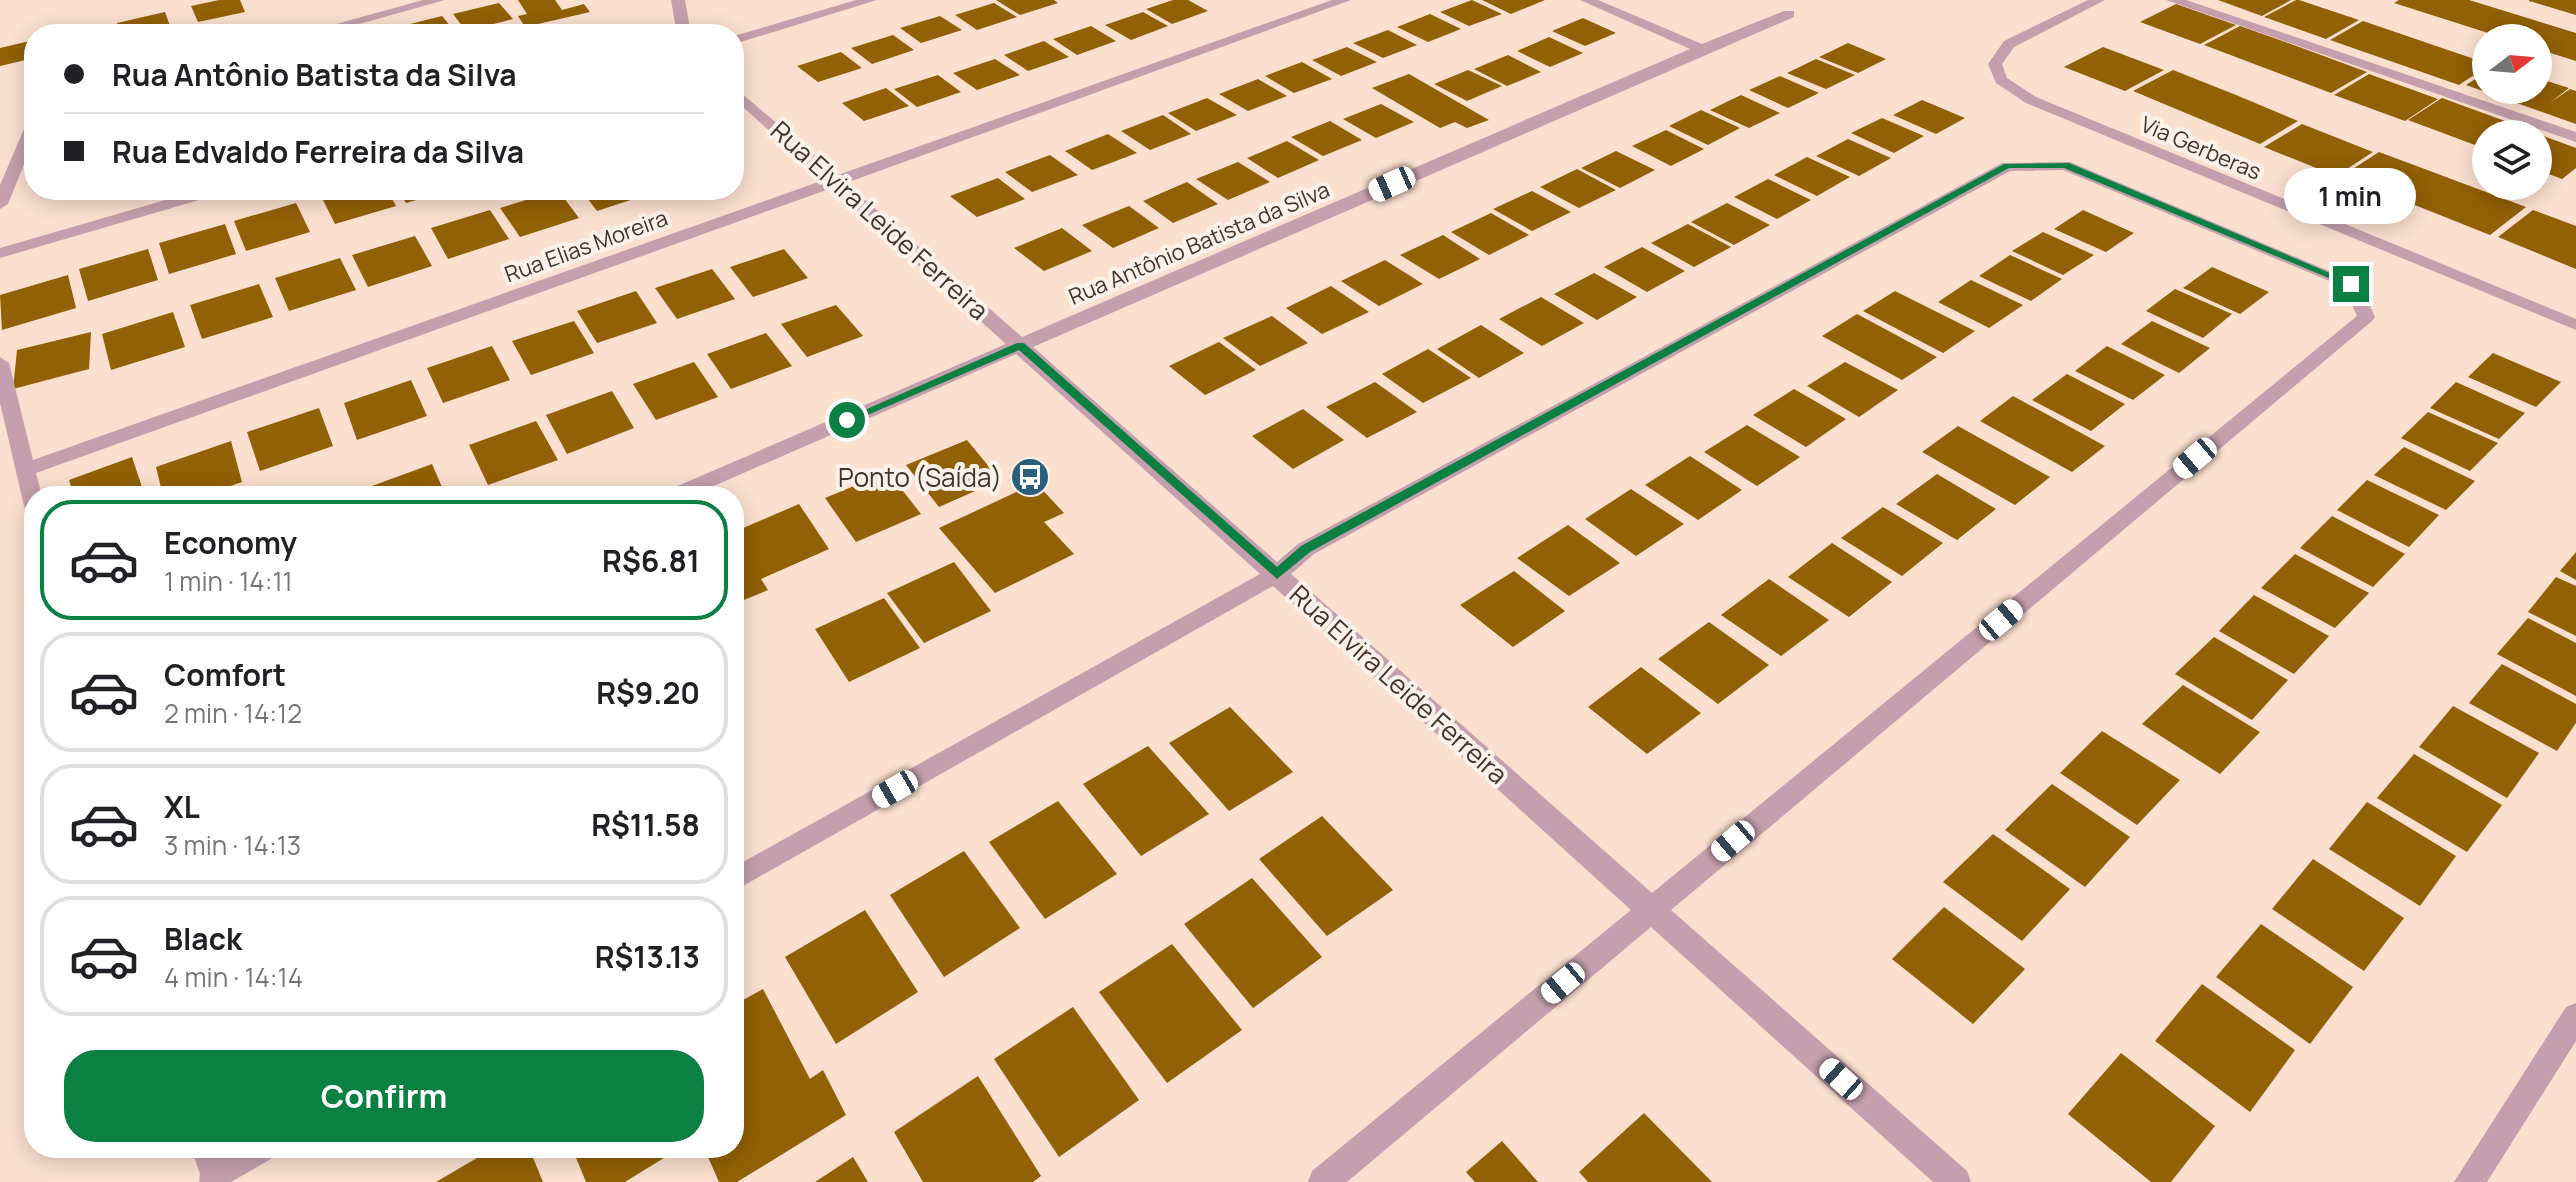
<!DOCTYPE html>
<meta charset="utf-8">
<style>
body{margin:0;font-family:Manrope,sans-serif;background:#f6f6f6;color:#202124;height:100vh;display:flex;flex-direction:column;font-size:30px;white-space:nowrap}
*{box-sizing:border-box;margin:0}
p{font-size:26px;color:#757577}
.icon{flex:none;width:44px;height:44px;fill:none;stroke:currentColor;stroke-width:2;stroke-linecap:round;stroke-linejoin:round}
.map{position:relative;flex:1;overflow:hidden}
.panel{position:absolute;left:24px;top:486px;width:720px;height:672px;display:flex;flex-direction:column;background:#fff;border-radius:32px;box-shadow:0 4px 20px #0003}
.panel>*{flex:none}
.banner{position:absolute;left:24px;top:24px;width:720px;height:176px;border-radius:32px;box-shadow:0 4px 20px #0003;display:grid;align-content:center;height:176px;padding:0 40px;background:#fff}
.needle{width:52px;rotate:74deg}
.tools{position:absolute;left:2472px;top:24px;display:grid;gap:16px}
.tools a{display:grid;place-items:center;width:80px;height:80px;border-radius:50%;background:#fff;box-shadow:0 4px 20px #0003;font-size:40px}
.end{position:absolute;width:36px;height:36px;margin:-18px;border:10px solid #0b8043;background:#fff;box-shadow:0 0 0 4px #fff}
.from{border-radius:50%}
.bubble{position:absolute;height:56px;border-radius:28px;background:#fff;box-shadow:0 4px 20px #0003;font-size:26px;font-weight:700;line-height:56px;text-align:center}
.car{position:absolute;width:24px;height:48px;margin:-24px -12px;border-radius:10px;box-shadow:0 0 6px 2px #0007;background:linear-gradient(#fff 24%,#345 0 40%,#fff 0 76%,#345 0 86%,#fff 0)}
.banner b{display:flex;align-items:center;gap:28px;height:76px;font-size:30px}
.banner b+b{border-top:2px solid #e0e0e0}
.banner i{width:20px;height:20px;background:#202124}
ul{padding:14px 0 0;list-style:none}
li{display:flex;align-items:center;gap:24px;height:120px;margin:0 16px 12px;padding:0 24px;border:4px solid #e0e0e0;border-radius:32px}
li div{flex:1}
li b{display:block;font-size:30px}
li em{font-style:normal;font-weight:700}
li.on{border-color:#0b8043}
li>.icon{width:72px;height:72px;stroke-width:1.5}
.button{display:flex;gap:16px;margin-top:auto;padding:16px 40px}
.button a{flex:1;height:92px;border-radius:32px;background:#0b8043;color:#fff;font-size:32px;font-weight:700;line-height:92px;text-align:center}
.map>svg:first-child{display:block}
</style>
<div class="map">
<svg width="2576" height="1182" viewBox="0 0 2576 1182">
<rect width="100%" height="100%" fill="#fbe0d0"/>
<path fill="#926005" d="M219,0H240L245,12L198,22L191,6Z
M518,0H555L562,10L584,4L590,12L525,27L518,16L527,14Z
M996,0H1054L1058,3L1020,15Z
M1173,0H1188L1208,11L1172,24L1146,9Z
M1472,0L1502,14L1469,26L1440,12Z
M1482,0H1545L1511,14Z
M2218,0H2291L2262,16Z
M2296,0H2299L2359,20L2326,39L2264,17Z
M2399,0H2469L2576,33V61L2538,49V38H2504L2394,3Z
M2529,0H2576V15L2529,1Z
M499,3L513,19L466,31L453,14Z
M994,3L1017,17L977,30L955,15Z
M2176,4L2236,25L2200,44L2140,22Z
M165,12L171,29L147,34H120L117,23Z
M1143,12L1168,26L1131,40L1105,25Z
M1430,14L1461,29L1428,42L1397,27Z
M442,16L456,33L399,34L394,28Z
M940,16L962,30L921,43L900,28Z
M1583,18L1616,33L1585,46L1552,31Z
M2363,21L2486,63V67L2459,85L2330,40Z
M107,25L109,34H71V33Z
M1091,26L1116,41L1077,55L1053,39Z
M2240,26L2302,48L2367,72L2331,93L2204,45Z
M1388,30L1417,45L1383,58L1353,43Z
M893,35L914,50L872,64L851,48Z
M1549,37L1583,53L1550,67L1517,51Z
M34,40V58L0,66V48Z
M1044,41L1069,57L1028,71L1004,55Z
M1848,43L1886,59L1858,73L1819,57Z
M1347,47L1377,62L1341,76L1312,60Z
M2103,47L2164,70L2125,91L2064,67Z
M841,52L862,68L818,82L797,66Z
M1508,55L1541,72L1507,86L1474,69Z
M995,59L1020,75L977,90L953,73Z
M1816,59L1855,75L1826,89L1787,73Z
M1302,62L1332,79L1294,93L1265,76Z
M1468,70L1502,86L1467,101L1434,84Z
M2173,70L2236,95L2298,121L2260,144L2133,91Z
M2486,72V90H2538V78L2569,88L2551,102L2570,89L2576,91V124L2466,85Z
M1409,74L1489,120L1467,128L1455,122L1440,128L1372,88Z
M2369,74L2438,99L2405,121L2334,95Z
M938,75L961,92L917,107L894,89Z
M1780,76L1819,93L1788,108L1749,90Z
M1258,79L1287,96L1248,111L1219,94Z
M886,88L909,106L864,121L842,103Z
M1741,95L1780,113L1749,128L1710,110Z
M1207,98L1237,115L1196,131L1168,113Z
M2442,98L2516,125L2502,134H2486V145L2483,148L2408,120Z
M1922,100L1965,118L1936,134L1893,115Z
M1381,104L1414,122L1376,138L1343,119Z
M1701,110L1740,128L1708,145L1669,126Z
M1163,115L1191,134L1150,150L1121,131Z
M1882,118L1924,136L1894,153L1851,133Z
M1330,121L1362,140L1323,156L1291,137Z
M2302,124L2373,152L2336,176L2264,147Z
M1666,130L1704,149L1671,166L1632,146Z
M1108,134L1137,153L1092,170L1065,151Z
M2538,134L2576,148V168L2562,179L2538,170Z
M1848,139L1891,158L1859,176L1816,156Z
M1287,141L1319,160L1278,178L1247,158Z
M1616,151L1655,170L1620,188L1581,168Z
M2379,152L2446,177L2526,207L2490,235L2342,176Z
M1050,155L1078,175L1032,192L1005,172Z
M1807,157L1850,177L1817,196L1774,175Z
M1238,162L1270,182L1228,200L1196,179Z
M1577,169L1616,190L1579,208L1540,187Z
M998,178L1025,199L977,217L950,196Z
M1768,179L1811,200L1777,219L1734,197Z
M1187,182L1218,204L1173,223L1143,201Z
M342,190H387L396,206L335,224L321,196Z
M398,190H448V191L406,203Z
M558,190L579,218L520,237L500,208Z
M581,190H650L652,193L597,211Z
M1532,191L1571,212L1532,231L1493,209Z
M296,203L310,232L246,251L234,221Z
M1727,203L1770,225L1734,245L1691,222Z
M1129,206L1159,228L1113,248L1082,225Z
M490,210L509,239L448,259L431,228Z
M2083,210L2134,233L2106,252L2054,229Z
M2533,210L2576,226V269L2498,237Z
M1491,213L1529,235L1489,255L1451,232Z
M225,224L236,254L169,274L159,243Z
M1688,224L1731,247L1694,267L1651,243Z
M1062,228L1092,251L1044,271L1014,248Z
M2043,232L2094,255L2063,275L2012,251Z
M1443,235L1480,259L1439,279L1400,255Z
M415,236L432,266L368,287L352,255Z
M1642,247L1685,271L1647,292L1604,267Z
M148,249L158,280L88,301L79,269Z
M784,249L808,278L753,297L730,267Z
M2010,255L2062,279L2031,301L1979,276Z
M340,258L356,290L289,311L275,278Z
M1385,260L1423,284L1379,306L1341,281Z
M2212,267L2269,292L2240,314L2183,288Z
M712,269L735,299L677,319L655,288Z
M1594,273L1637,297L1597,320L1554,294Z
M68,275L76,308L2,330L0,295Z
M1971,280L2023,305L1989,328L1938,302Z
M259,284L273,317L202,339L190,305Z
M1331,286L1369,312L1322,334L1286,308Z
M2175,289L2232,314L2203,338L2146,311Z
M636,291L657,323L597,343L577,311Z
M1895,291L1975,331L1943,353L1863,311Z
M1541,297L1584,323L1542,346L1499,319Z
M836,305L863,336L807,357L781,324Z
M173,312L185,347L111,370L102,334Z
M1857,314L1937,357L1902,380L1822,336Z
M1272,316L1308,343L1260,366L1223,338Z
M574,321L594,353L531,375L512,341Z
M2152,321L2210,348L2179,373L2121,344Z
M1481,325L1524,353L1479,378L1437,349Z
M91,332L89,369L13,389L17,350Z
M766,333L792,366L731,389L707,354Z
M1219,342L1256,370L1205,395L1169,366Z
M492,346L510,380L443,403L427,368Z
M2107,346L2165,375L2133,400L2075,371Z
M1428,349L1471,378L1423,403L1382,374Z
M2493,353L2561,382L2536,407L2468,377Z
M694,362L718,397L656,420L633,384Z
M1845,362L1898,390L1859,417L1807,386Z
M2067,374L2125,404L2091,431L2032,400Z
M411,380L427,416L357,440L344,403Z
M1375,382L1417,412L1367,438L1326,407Z
M2456,382L2525,413L2499,439L2430,408Z
M1794,389L1846,419L1806,447L1753,415Z
M612,391L634,428L567,454L546,415Z
M2013,396L2105,446L2072,472L1980,421Z
M319,408L333,446L260,471L247,432Z
M1303,409L1344,440L1293,469L1252,436Z
M2428,412L2498,443L2470,471L2401,438Z
M536,421L558,460L488,485L469,445Z
M1747,425L1800,457L1757,486L1704,452Z
M1958,426L2050,477L2015,505L1922,452Z
M967,440L1000,480L939,507L906,465Z
M231,441L242,482L202,496H163L156,467Z
M2404,447L2475,481L2446,510L2374,475Z
M1690,456L1742,490L1698,520L1645,485Z
M132,457L145,496H74L69,480Z
M432,464L446,496H363L361,490Z
M888,472L921,514L856,542L825,498Z
M1937,474L1996,509L1957,540L1896,504Z
M2367,480L2439,515L2409,547L2337,510Z
M1036,483L1064,513L1044,522L1074,554L995,593L939,528Z
M1631,489L1684,524L1636,556L1585,519Z
M799,504L829,549L761,579L768,590L734,604V545L739,543L734,532Z
M1883,507L1943,543L1902,576L1841,538Z
M2332,516L2405,554L2373,587L2300,548Z
M1568,525L1620,563L1569,596L1517,558Z
M1832,543L1892,582L1849,617L1788,577Z
M2576,552V580L2560,571Z
M2295,554L2369,593L2335,628L2261,588Z
M954,562L991,611L924,643L887,593Z
M1514,571L1565,611L1513,647L1460,605Z
M2556,577L2576,586V636L2528,612Z
M1769,579L1829,620L1781,656L1721,615Z
M2254,595L2329,636L2294,674L2219,631Z
M884,598L920,648L849,682L815,629Z
M2528,618L2576,643V696L2497,654Z
M1709,622L1769,665L1718,704L1658,659Z
M2214,637L2288,680L2252,720L2175,674Z
M2502,664L2576,704V723L2557,751L2469,703Z
M1641,667L1701,713L1647,754L1588,707Z
M2183,685L2260,732L2220,774L2142,724Z
M2453,706L2539,753L2507,798L2419,747Z
M1230,707L1293,772L1229,811L1169,743Z
M2102,731L2180,780L2137,825L2060,773Z
M1148,746L1209,814L1141,856L1083,784Z
M2414,754L2502,805L2467,852L2377,798Z
M2052,784L2130,837L2085,887L2005,830Z
M1058,801L1117,874L1045,919L989,842Z
M2367,802L2456,856L2420,906L2329,849Z
M1322,816L1393,890L1327,936L1259,859Z
M1993,834L2070,889L2022,941L1943,882Z
M964,851L1020,928L944,977L890,895Z
M2313,859L2404,918L2364,971L2272,909Z
M1252,878L1322,957L1253,1008L1184,924Z
M1944,907L2025,969L1973,1024L1892,959Z
M865,910L918,992L836,1044L785,957Z
M2261,924L2353,987L2310,1044L2216,977Z
M1172,944L1242,1030L1167,1083L1099,992Z
M2202,984L2295,1050L2250,1112L2155,1041Z
M763,989L810,1079L823,1070L846,1115L737,1182H719L704,1148H734V1005Z
M1073,1007L1139,1100L1059,1157L994,1059Z
M2121,1053L2215,1126L2171,1182H2151L2068,1114Z
M978,1076L1041,1176L1033,1182H923L894,1132Z
M1644,1113L1712,1182H1588L1579,1172Z
M1502,1141L1538,1182H1475L1466,1172Z
M494,1148H529L543,1182H436Z
M572,1148H680L625,1182H586Z
M853,1157L868,1182H815Z"/>
<g fill="none" stroke-linecap="round" stroke-linejoin="round">
<path fill="#c59fad" fill-rule="evenodd" d="M423,0H445L323,34H300Z
M671,0H685L691,34H677Z
M856,0H877L734,44V36Z
M1332,0H1351L846,183L1022,337L1690,49L1580,0H1598L1702,44L1784,11H1794V17L1033,347L1277,562L1298,544L2002,163L2070,162L2360,284L2375,317L2372,321L1671,910L1967,1171L1971,1182H1933L1651,927L1347,1182H1308L1312,1171L1631,910L1273,586L734,891V867L1260,574L1016,354L691,496H663L666,491L1006,344L832,188L36,473L42,496H34V513L27,511L24,506L0,403V357L9,363L33,460L824,180L734,99V87L838,175ZM2063,170L2344,287L2357,316L1652,893L1291,574L1314,554L2010,171Z
M2088,0H2105L2014,47L2002,64L2007,78L2036,97L2576,319V330L2026,103L1996,83L1988,64L2004,41Z
M2166,0H2186L2576,132V142Z
M34,118V140L8,204L0,209V185L27,122Z
M200,190H225L223,193L0,258V248Z
M2576,1003V1041L2487,1182H2454L2566,1007Z
M191,1148H221L223,1152L230,1148H275L271,1159L231,1182H199L200,1174Z"/>
</g>
<path fill="#0b8043" d="M2069,163L2356,284L2348,286L2064,168H2009L1310,552L1277,579L1019,350L851,422L842,420L1017,343H1024L1277,567L1301,546L2004,164Z"/>
<defs>
<g id="bus-disc" transform="scale(2)"><circle r="9.5" fill="#2b607c" stroke="#fbf2ec"/><path d="M-5-6H5V4H4V6H2V4H-2V6H-4V4H-5ZM-3.5-4V0h7V-4ZM-3.5 1.2v1.5H-2V1.2ZM2 1.2v1.5H3.5V1.2Z" fill="#fff"/></g>
</defs>
<g fill-rule="evenodd">
<use href="#bus-disc" x="1030" y="477"/>
</g>
<g text-anchor="middle" dominant-baseline="central" stroke-width="8" stroke-linejoin="round" paint-order="stroke">
<g font-size="22" fill="#433227" stroke="#fbf2ec">
<text transform="translate(2201 148) rotate(23)">Via Gerberas</text>
<text transform="translate(1199 243) rotate(-23)">Rua Antônio Batista da Silva</text>
<text transform="translate(586 246) rotate(-20)">Rua Elias Moreira</text>
</g>
<g font-size="26" fill="#433227" stroke="#fbf2ec">
<text transform="translate(880 220) rotate(42)">Rua Elvira Leide Ferreira</text>
<text transform="translate(1399 684) rotate(42)">Rua Elvira Leide Ferreira</text>
</g>
<g font-size="26" fill="#433227" stroke="#fbf2ec" text-anchor="end">
<text x="1002" y="477">Ponto (Saída)</text>
</g>
</g>
</svg>
<div class="tools">
<a><svg class="needle" viewBox="-14 -14 28 28"><path d="M0-13l5 13h-10z" fill="#e53935"/><path d="M0 13l5-13h-10z" fill="#757577"/></svg></a>
<a><svg class="icon" aria-label="layers" viewBox="0 0 24 24"><path d="M12 4l9 5-9 5-9-5zM3 14l9 5 9-5"/></svg></a>
</div>
<i class="end from" style="left:847px;top:420px"></i>
<i class="end" style="left:2351px;top:284px"></i>
<div class="bubble" style="left:2284px;top:168px;width:132px">1 min</div>
<i class="car" style="left:1392px;top:184px;rotate:246deg"></i>
<i class="car" style="left:2195px;top:458px;rotate:230deg"></i>
<i class="car" style="left:2001px;top:620px;rotate:50deg"></i>
<i class="car" style="left:895px;top:789px;rotate:240deg"></i>
<i class="car" style="left:1733px;top:841px;rotate:230deg"></i>
<i class="car" style="left:1563px;top:983px;rotate:230deg"></i>
<i class="car" style="left:1841px;top:1079px;rotate:312deg"></i>
<div class="banner">
<b><i class="from"></i>Rua Antônio Batista da Silva</b>
<b><i></i>Rua Edvaldo Ferreira da Silva</b>
</div>
<section class="panel">
<ul>
<li class="on"><svg class="icon" aria-label="car" viewBox="0 0 24 24"><path d="M5 17H2v-5l4-1 3-4h7l3 4 3 1v5h-3M9 17h6M6 11h13"/><circle cx="7" cy="17" r="2"/><circle cx="17" cy="17" r="2"/></svg><div><b>Economy</b><p>1 min · 14:11</p></div><em>R$6.81</em></li>
<li><svg class="icon" aria-label="car" viewBox="0 0 24 24"><path d="M5 17H2v-5l4-1 3-4h7l3 4 3 1v5h-3M9 17h6M6 11h13"/><circle cx="7" cy="17" r="2"/><circle cx="17" cy="17" r="2"/></svg><div><b>Comfort</b><p>2 min · 14:12</p></div><em>R$9.20</em></li>
<li><svg class="icon" aria-label="car" viewBox="0 0 24 24"><path d="M5 17H2v-5l4-1 3-4h7l3 4 3 1v5h-3M9 17h6M6 11h13"/><circle cx="7" cy="17" r="2"/><circle cx="17" cy="17" r="2"/></svg><div><b>XL</b><p>3 min · 14:13</p></div><em>R$11.58</em></li>
<li><svg class="icon" aria-label="car" viewBox="0 0 24 24"><path d="M5 17H2v-5l4-1 3-4h7l3 4 3 1v5h-3M9 17h6M6 11h13"/><circle cx="7" cy="17" r="2"/><circle cx="17" cy="17" r="2"/></svg><div><b>Black</b><p>4 min · 14:14</p></div><em>R$13.13</em></li>
</ul>
<div class="button"><a>Confirm</a></div>
</section>
</div>
